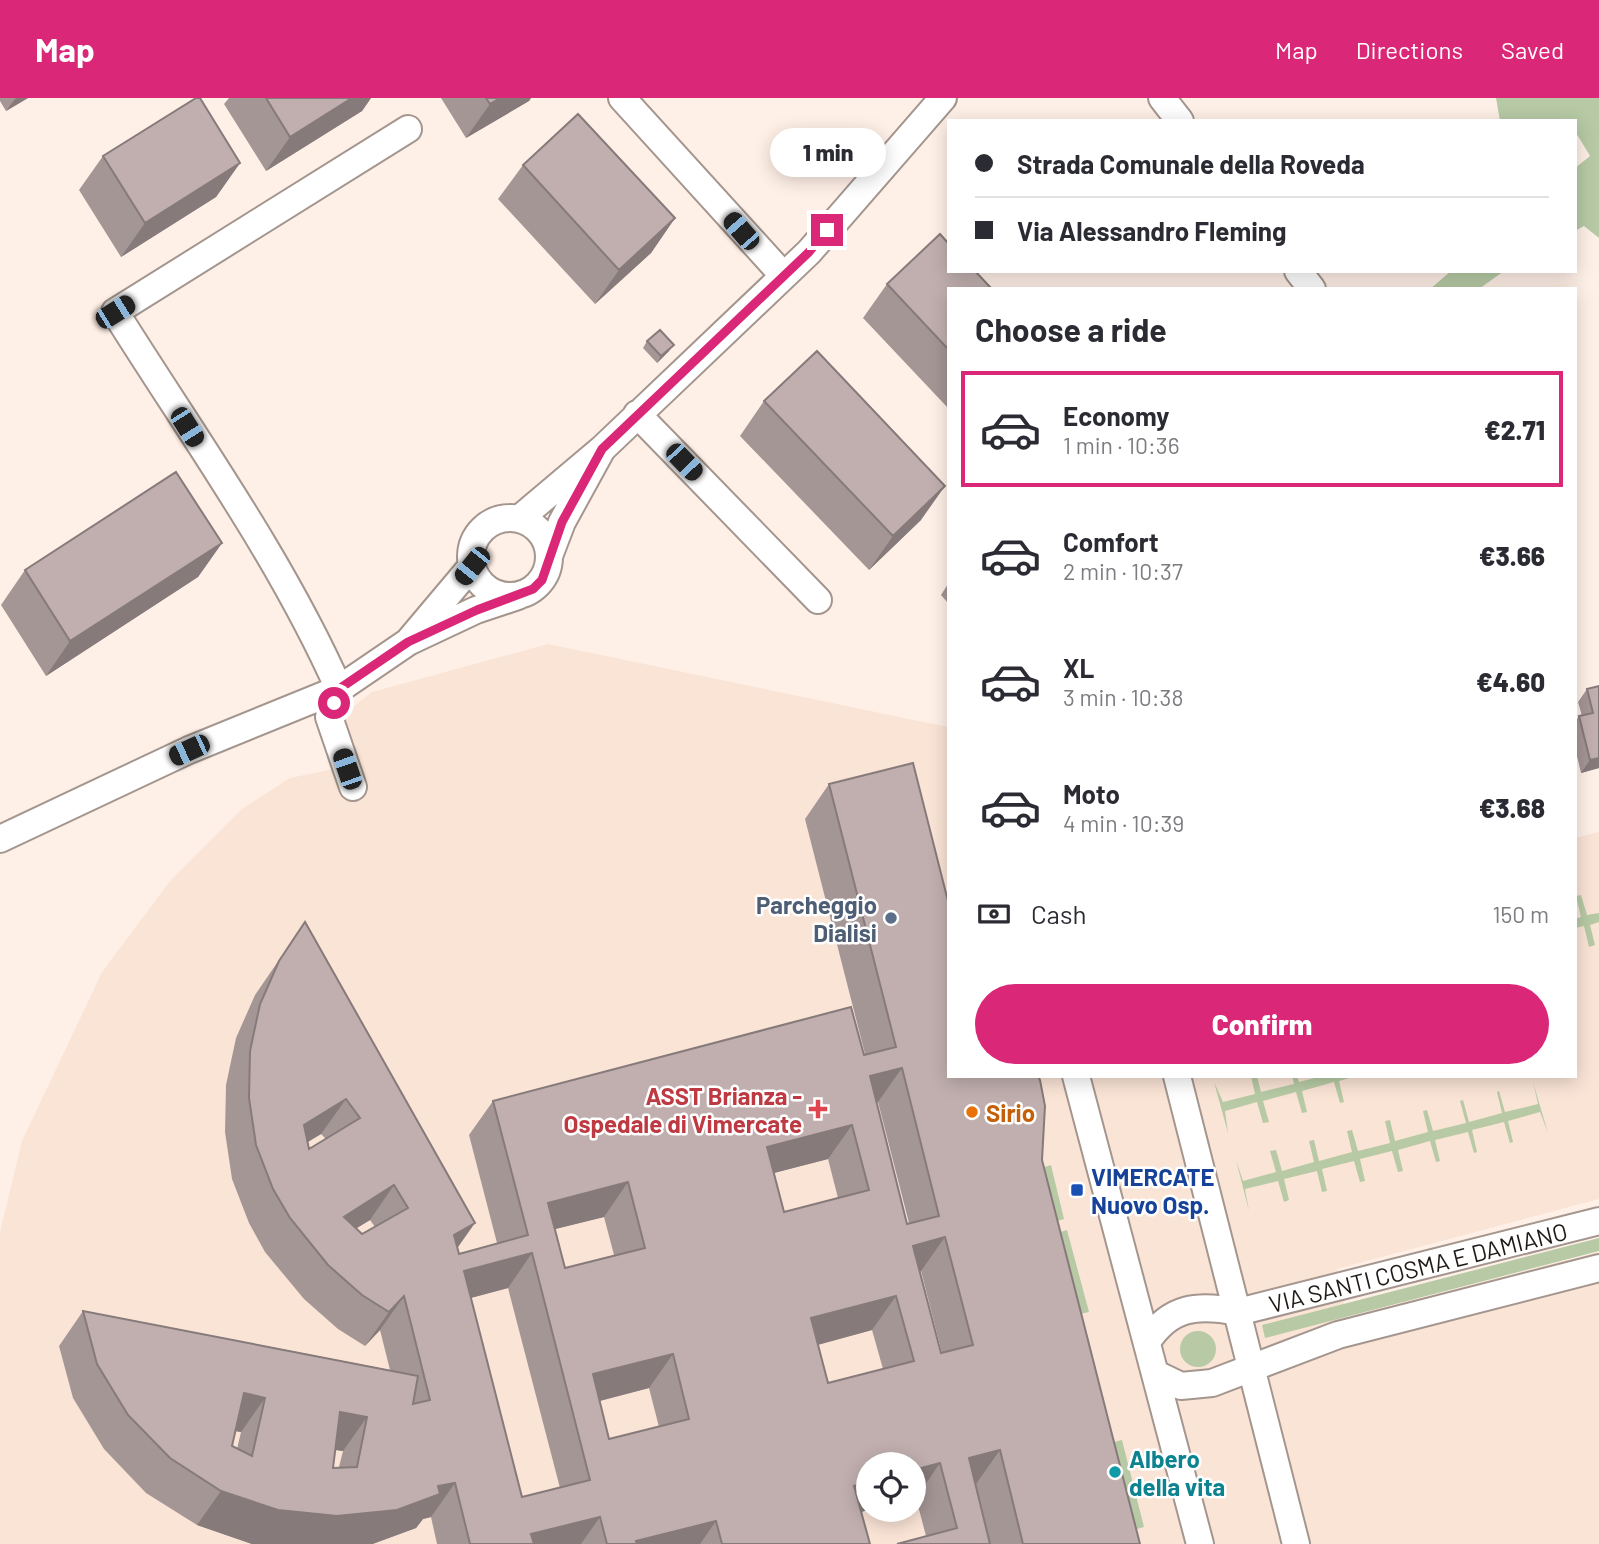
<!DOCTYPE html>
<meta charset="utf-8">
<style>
body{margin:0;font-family:Barlow,sans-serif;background:#f2f2f3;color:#2b2b33;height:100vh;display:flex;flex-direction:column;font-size:26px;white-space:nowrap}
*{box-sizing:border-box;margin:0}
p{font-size:23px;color:#7c7c81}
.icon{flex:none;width:38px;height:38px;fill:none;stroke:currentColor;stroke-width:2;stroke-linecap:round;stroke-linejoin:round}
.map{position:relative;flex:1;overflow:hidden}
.panel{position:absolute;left:947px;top:189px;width:630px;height:791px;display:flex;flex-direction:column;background:#fff;border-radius:0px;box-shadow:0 4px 18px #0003}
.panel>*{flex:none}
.top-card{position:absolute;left:947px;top:21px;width:630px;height:154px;border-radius:0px;box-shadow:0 4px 18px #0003;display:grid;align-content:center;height:154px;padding:0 28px;background:#fff}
.buttons{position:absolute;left:856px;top:1354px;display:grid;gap:14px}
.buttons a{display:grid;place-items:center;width:70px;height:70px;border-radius:50%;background:#fff;box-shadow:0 4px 18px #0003;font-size:35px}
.end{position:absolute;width:32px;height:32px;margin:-16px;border:9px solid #db2777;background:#fff;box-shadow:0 0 0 4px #fff}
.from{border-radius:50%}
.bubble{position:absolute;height:49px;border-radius:24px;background:#fff;box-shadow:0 4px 18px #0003;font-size:23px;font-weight:800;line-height:49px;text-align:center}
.car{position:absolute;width:21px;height:42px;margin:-21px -10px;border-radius:9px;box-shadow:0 0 5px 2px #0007;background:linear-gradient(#222 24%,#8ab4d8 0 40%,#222 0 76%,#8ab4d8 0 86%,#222 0)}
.top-card b{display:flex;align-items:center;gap:24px;height:66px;font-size:26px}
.top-card b+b{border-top:2px solid #e1e1e2}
.top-card i{width:18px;height:18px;background:#2b2b33}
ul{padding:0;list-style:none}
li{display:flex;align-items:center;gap:21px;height:116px;margin:0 14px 10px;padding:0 14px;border:4px solid transparent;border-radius:0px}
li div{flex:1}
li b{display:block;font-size:26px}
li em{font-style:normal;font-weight:800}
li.current{border-color:#db2777}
li>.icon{width:63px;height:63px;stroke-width:1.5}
h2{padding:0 28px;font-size:32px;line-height:84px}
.pay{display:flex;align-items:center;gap:18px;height:77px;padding:0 28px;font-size:26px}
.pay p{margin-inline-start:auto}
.action{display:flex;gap:14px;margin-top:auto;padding:14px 28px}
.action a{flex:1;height:80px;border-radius:42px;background:#db2777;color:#fff;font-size:28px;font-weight:800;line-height:80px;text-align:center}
header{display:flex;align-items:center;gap:42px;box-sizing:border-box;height:98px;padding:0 35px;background:#db2777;color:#fff}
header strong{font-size:33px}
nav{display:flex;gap:38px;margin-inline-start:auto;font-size:24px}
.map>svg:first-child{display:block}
</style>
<header>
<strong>Map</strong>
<nav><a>Map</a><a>Directions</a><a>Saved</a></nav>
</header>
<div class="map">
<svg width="1599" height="1446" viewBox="0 0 1599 1446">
<rect width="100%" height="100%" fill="#fff0e7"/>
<path fill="#fae4d6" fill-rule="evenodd" d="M548,546L948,629V978H1575V740L1599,734V1101L1337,1171L1347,1219L1599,1154V1446H0V1134L22,1043L102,874L170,783L243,710L290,680L353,667L341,618L372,594ZM868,1367H914V1412H868Z"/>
<path fill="#b7caa5" d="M1496,0H1599V140L1584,128L1575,133V70L1590,58L1575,33V23H1500Z
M1451,173H1504L1479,191H1430Z
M1581,797L1587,817L1599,815V824L1590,827L1595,847L1589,849L1584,828L1575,830V821L1581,819L1576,798Z
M1251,978H1257L1261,994L1294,986L1292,978H1297L1299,984L1322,978H1356L1339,983L1344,1004L1340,1005L1334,984L1302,993L1307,1014L1302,1015L1296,994L1263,1003L1269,1024L1263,1025L1257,1004L1225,1013L1228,1035L1214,984L1223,1004L1255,996Z
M1533,984L1548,1035L1540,1014L1508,1023L1513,1044L1510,1045L1504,1024L1472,1032L1477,1054L1474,1055L1468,1034L1435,1042L1440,1063L1436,1064L1430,1043L1398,1052L1403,1073L1398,1074L1392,1053L1360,1061L1365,1083L1360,1084L1354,1063L1322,1071L1327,1093L1322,1094L1317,1073L1284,1081L1289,1102L1284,1104L1278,1083L1245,1091L1249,1113L1236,1062L1243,1083L1276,1074L1270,1053L1276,1052L1282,1073L1314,1064L1309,1043L1314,1042L1319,1063L1352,1054L1347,1033L1352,1032L1358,1053L1390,1045L1385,1023L1390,1022L1395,1043L1428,1034L1423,1013L1427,1012L1433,1033L1466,1025L1460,1003L1463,1002L1469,1024L1502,1015L1497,994L1499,993L1505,1014L1538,1006Z
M1051,1067L1064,1121L1040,1128L1034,1072Z
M1067,1132L1089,1214L1063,1220L1043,1139Z
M1599,1140V1153L1265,1240L1262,1227Z
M1180 1251a18 18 0 1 1 36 0a18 18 0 1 1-36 0Z
M1122,1342L1144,1429L1119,1436L1097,1348Z"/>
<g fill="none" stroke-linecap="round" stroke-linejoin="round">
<g stroke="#a4968e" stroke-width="30">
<path id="street" d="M622,0L783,177
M1162,0L1180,23
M1298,173L1312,191
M637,316L818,502
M602,351L809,154L943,0
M471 459a39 39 0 1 1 78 0a39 39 0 1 1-78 0Z
M519,421L602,351L562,424L549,458
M472,468L408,544L476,512L518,498
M353,689L329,619L339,591C280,458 192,337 115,214L408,31
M0,741L189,652L339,591L408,544
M1076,978L1200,1446
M1177,978L1296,1446
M1147,1244C1170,1208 1198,1206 1238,1214L1599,1123
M1156,1276L1181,1288L1212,1285L1338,1237L1599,1170"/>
</g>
<use href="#street" stroke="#fff" stroke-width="26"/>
</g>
<path fill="#a59696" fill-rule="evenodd" d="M0,0H28L6,13L0,3Z
M229,0H371L362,13L266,73L224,6Z
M441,0H531L529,3L466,40Z
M103,58L240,65L216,99L121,159L79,92Z
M523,67L675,120L651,155L595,206L498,101Z
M887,186L948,191V310L863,220Z
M647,243L669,253L657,265L643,250Z
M764,303L921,422L869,472L740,338Z
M222,445L198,479L46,578L1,507L25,472Z
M948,486V505L941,497Z
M1599,588V670L1581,675L1575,650V624L1579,618H1582L1578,604L1587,591Z
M829,686L948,978L1042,1062L1140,1446H990L926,1438L916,1400L861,1414L870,1446H437L431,1419L423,1421L416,1430L373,1446H252L197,1427L146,1395L104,1351L73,1300L59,1248L83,1213L390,1272L380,1232L365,1248L338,1231L304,1201L265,1154L249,1125L232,1081L225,1034L226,987L236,940L255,897L305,824L458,1150L459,1156L497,1145L469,1037L493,1003L865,956L805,721ZM876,1004H878L909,1125L907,1126ZM321,1036L326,1041L309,1051L308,1044ZM828,1061L838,1100L784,1114L774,1075ZM604,1119L614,1157L565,1170L555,1131ZM370,1122L375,1129L362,1136L356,1130ZM921,1173L942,1255H941L920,1174ZM508,1190L560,1390L522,1399L471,1200ZM872,1232L883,1271L828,1285L818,1247ZM649,1290L659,1329L609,1341L600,1303ZM235,1333L241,1334L237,1351L232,1348ZM335,1352L343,1353L339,1369L333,1370Z"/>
<path fill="#867a7a" d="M16,0H28L6,13L15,1Z
M352,0H371L362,13L266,73L290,39Z
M500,0H531L529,3L466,40L490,6Z
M240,65L216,99L121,159L145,125Z
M675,120L651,155L595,206L619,172Z
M674,247L669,253L657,265L661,258Z
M945,388L921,422L869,472L893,438Z
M222,445L198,479L46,578L70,543Z
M1599,660V670L1581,675L1590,662Z
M902,970L878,1004L846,1012L870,978Z
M346,1001L321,1036L279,1061L304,1027Z
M852,1027L828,1061L743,1083L767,1049Z
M628,1084L604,1119L527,1138L548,1105Z
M394,1087L370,1122L320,1153L344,1119Z
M475,1125L451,1159L454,1137Z
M945,1139L921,1173L889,1182L913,1148Z
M532,1155L508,1190L440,1208L464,1173Z
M404,1198L380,1232L365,1248L389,1214Z
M896,1198L872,1232L787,1255L811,1220Z
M673,1256L649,1290L572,1310L593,1276Z
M244,1295L265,1300L241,1334L220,1330Z
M340,1314L367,1319L343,1353L316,1349Z
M1000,1352L976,1386L969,1360Z
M940,1365L916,1400H914V1372Z
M868,1384V1412L830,1422L854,1388Z
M455,1385L431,1419L423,1421L416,1430L372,1446H252L197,1427L221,1393L438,1388Z
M600,1419L581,1446H525L531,1436Z
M716,1423L700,1446H634L636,1443Z"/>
<path fill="#c0afae" stroke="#867a7a" stroke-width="2" fill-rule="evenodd" d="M196,0H200L240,65L145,125L103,58Z
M266,0H352L290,39Z
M486,0H500L490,6Z
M578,16L675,120L619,172L523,67Z
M940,136L948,145V173H975L992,191H948V251L887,186Z
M660,232L674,247L661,258L647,243Z
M817,253L945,388L893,438L764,303Z
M176,374L222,445L70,543L25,472Z
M1599,588V660L1590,662L1579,618L1593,615L1587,591Z
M913,665L948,803V978H1038L1040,982L1045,1008L1042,1062L1140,1446H1023L1000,1352L969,1360L990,1446H897L957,1430L940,1365L914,1372V1367H868V1384L854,1388L870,1446H722L716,1423L636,1443L637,1446H607L600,1419L531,1436L534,1446H470L455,1385L438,1388L440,1396L397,1412L337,1418L278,1412L221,1393L170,1360L128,1317L97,1266L83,1213L418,1278L413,1306L430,1302L404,1198L389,1214L362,1197L328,1167L290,1120L273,1091L256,1047L249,1000L250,953L260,906L279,863L305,824L475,1125L454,1137L459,1156L528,1137L493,1003L851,909L864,957L896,949L829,686ZM902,970L939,1118L907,1126L870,978ZM346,1001L360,1020L309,1051L304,1027ZM852,1027L869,1092L784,1114L767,1049ZM628,1084L645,1150L565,1170L548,1105ZM394,1087L408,1110L362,1136L344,1119ZM945,1139L973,1247L941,1255L913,1148ZM532,1155L590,1382L522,1399L464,1173ZM896,1198L914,1263L828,1285L811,1220ZM673,1256L689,1321L609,1341L593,1276ZM244,1295L265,1300L252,1358L232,1348ZM340,1314L367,1319L357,1369L333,1370Z"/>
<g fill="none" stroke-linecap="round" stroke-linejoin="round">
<path stroke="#db2777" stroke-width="9" d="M334,605L339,591L408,544L477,512L533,491L542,482L562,424L602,351L809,154L827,132"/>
</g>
<circle fill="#5c6f8a" stroke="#fff" stroke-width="2.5" cx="891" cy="820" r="7"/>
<path fill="#e0444e" stroke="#fff" stroke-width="2.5" d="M814.5 1000.5h7v7h7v7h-7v7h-7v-7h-7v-7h7z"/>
<circle fill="#e8710a" stroke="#fff" stroke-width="2.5" cx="972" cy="1014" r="7"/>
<rect fill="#1a4fb4" stroke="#fff" stroke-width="2.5" x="1070" y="1085" width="14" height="14" rx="3.5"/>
<circle fill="#0f9aa8" stroke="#fff" stroke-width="2.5" cx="1115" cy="1374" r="7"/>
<g text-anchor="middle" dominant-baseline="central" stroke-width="5" stroke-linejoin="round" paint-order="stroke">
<g font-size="24" font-weight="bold" fill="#4e5e75" stroke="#fff" text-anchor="end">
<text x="877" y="806">Parcheggio<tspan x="877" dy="28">Dialisi</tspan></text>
</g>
<g font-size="24" font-weight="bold" fill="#be3a42" stroke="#fff" text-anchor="end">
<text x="802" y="997">ASST Brianza -<tspan x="802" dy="28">Ospedale di Vimercate</tspan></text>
</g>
<g font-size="24" font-weight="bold" fill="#c56008" stroke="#fff" text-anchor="start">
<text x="986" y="1014">Sirio</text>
</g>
<g font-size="24" font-weight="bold" fill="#164399" stroke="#fff" text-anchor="start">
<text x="1091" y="1078">VIMERCATE<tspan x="1091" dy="28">Nuovo Osp.</tspan></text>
</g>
<g font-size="24" fill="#201b18" stroke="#fff">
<text transform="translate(1418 1169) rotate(-14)">VIA SANTI COSMA E DAMIANO</text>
</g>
<g font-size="24" font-weight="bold" fill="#0d838f" stroke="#fff" text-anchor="start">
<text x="1129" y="1360">Albero<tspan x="1129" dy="28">della vita</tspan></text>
</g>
</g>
</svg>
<div class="buttons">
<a><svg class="icon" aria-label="locate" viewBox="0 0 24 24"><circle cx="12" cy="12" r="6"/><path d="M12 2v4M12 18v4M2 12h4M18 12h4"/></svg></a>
</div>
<i class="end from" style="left:334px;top:605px"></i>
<i class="end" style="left:827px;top:132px"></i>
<div class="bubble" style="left:770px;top:30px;width:116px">1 min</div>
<i class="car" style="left:741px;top:133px;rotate:319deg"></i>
<i class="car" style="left:115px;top:214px;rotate:58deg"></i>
<i class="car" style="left:187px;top:329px;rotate:148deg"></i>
<i class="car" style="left:684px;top:364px;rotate:136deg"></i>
<i class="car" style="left:472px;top:468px;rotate:219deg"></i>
<i class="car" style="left:189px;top:652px;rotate:245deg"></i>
<i class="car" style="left:347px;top:671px;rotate:341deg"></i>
<div class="top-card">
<b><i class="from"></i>Strada Comunale della Roveda</b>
<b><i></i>Via Alessandro Fleming</b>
</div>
<section class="panel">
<h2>Choose a ride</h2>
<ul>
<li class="current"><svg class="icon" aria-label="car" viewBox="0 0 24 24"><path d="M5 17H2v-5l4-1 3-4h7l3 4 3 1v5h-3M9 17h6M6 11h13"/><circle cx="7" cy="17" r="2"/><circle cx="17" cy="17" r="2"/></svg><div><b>Economy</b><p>1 min · 10:36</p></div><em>€2.71</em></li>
<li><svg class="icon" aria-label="car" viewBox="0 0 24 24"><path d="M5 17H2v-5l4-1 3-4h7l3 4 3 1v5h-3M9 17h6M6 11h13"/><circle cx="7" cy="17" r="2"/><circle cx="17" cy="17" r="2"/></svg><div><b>Comfort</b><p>2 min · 10:37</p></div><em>€3.66</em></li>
<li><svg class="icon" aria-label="car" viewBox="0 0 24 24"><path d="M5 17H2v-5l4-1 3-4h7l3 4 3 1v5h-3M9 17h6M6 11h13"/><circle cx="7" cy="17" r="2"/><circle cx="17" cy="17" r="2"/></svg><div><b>XL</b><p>3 min · 10:38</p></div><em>€4.60</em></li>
<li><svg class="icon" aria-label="car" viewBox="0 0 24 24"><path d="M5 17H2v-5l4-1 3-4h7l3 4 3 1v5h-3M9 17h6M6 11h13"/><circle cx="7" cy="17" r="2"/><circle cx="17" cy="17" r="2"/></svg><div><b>Moto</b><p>4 min · 10:39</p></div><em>€3.68</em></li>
</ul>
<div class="pay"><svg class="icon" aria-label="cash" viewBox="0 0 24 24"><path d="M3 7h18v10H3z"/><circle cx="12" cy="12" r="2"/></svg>Cash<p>150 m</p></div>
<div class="action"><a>Confirm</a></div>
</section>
</div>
